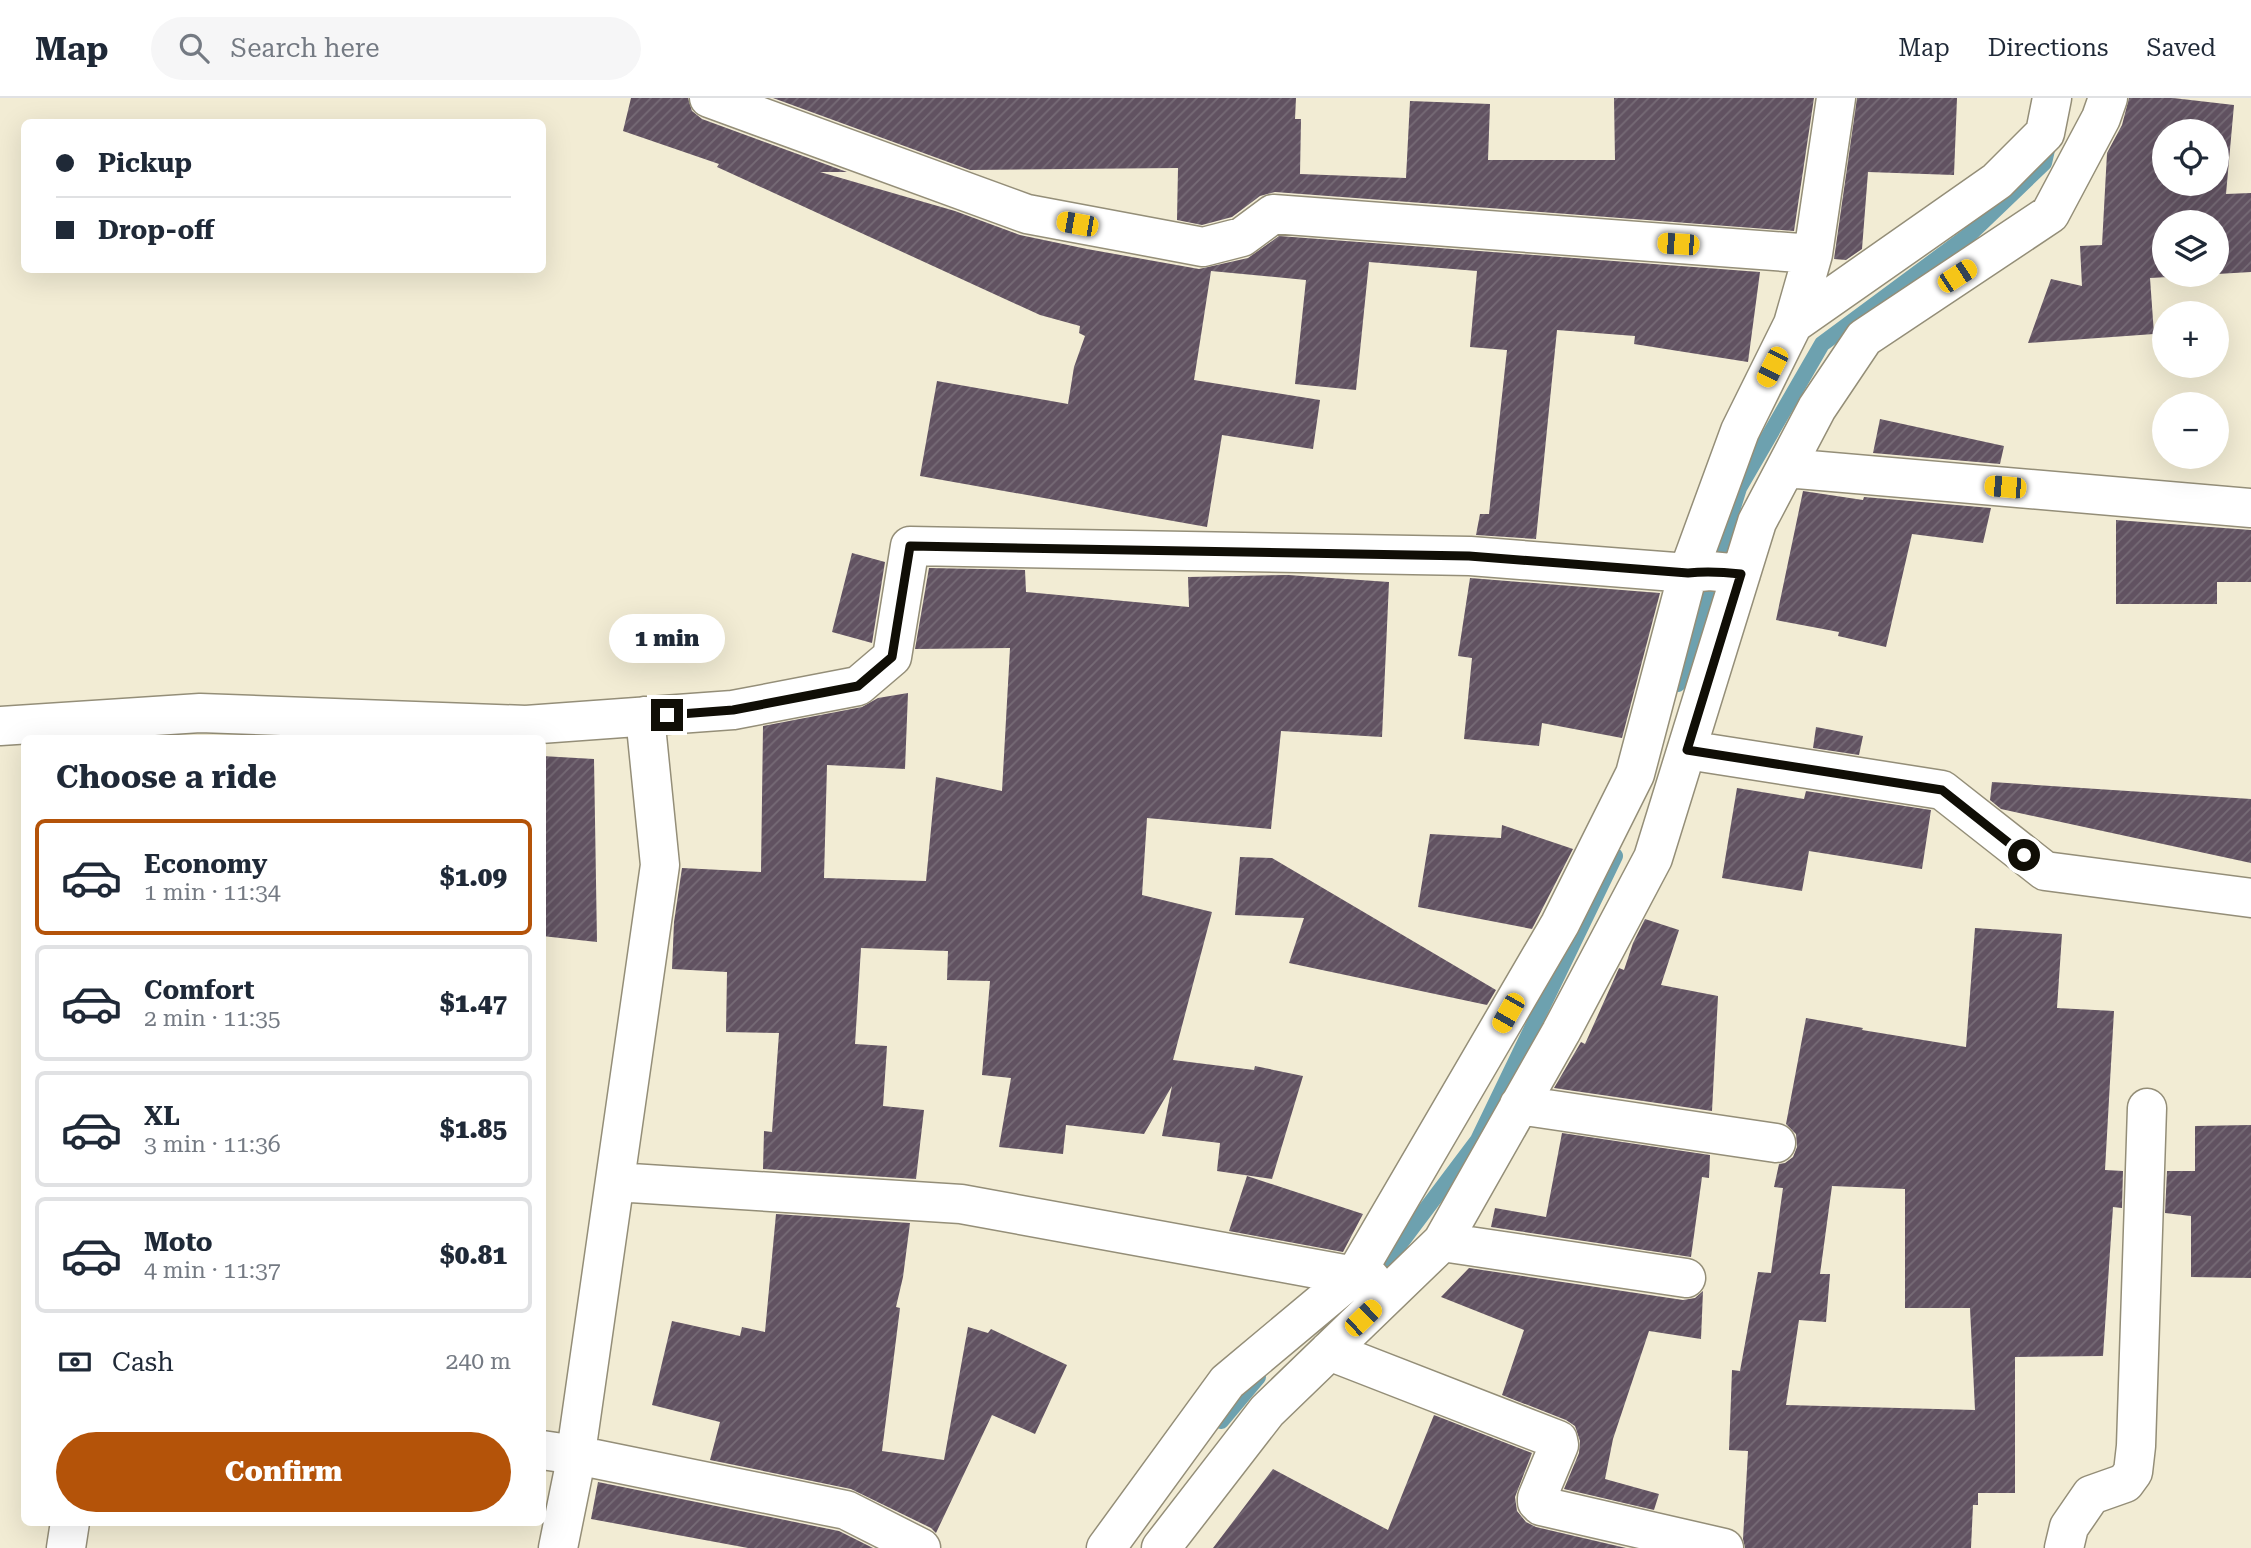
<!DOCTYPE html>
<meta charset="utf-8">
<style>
body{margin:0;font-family:"Roboto Serif",serif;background:#f6f6f7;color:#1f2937;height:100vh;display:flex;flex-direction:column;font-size:26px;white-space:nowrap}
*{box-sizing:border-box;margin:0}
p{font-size:23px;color:#747a83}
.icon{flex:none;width:38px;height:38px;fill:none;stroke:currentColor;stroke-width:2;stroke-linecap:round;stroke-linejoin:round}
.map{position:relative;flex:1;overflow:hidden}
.side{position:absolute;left:21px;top:637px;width:525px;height:791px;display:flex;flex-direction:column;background:#fff;border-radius:10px;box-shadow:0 7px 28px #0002}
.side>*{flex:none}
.hud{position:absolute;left:21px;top:21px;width:525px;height:154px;border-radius:10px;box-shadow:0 7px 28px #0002;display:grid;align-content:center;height:154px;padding:0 35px;background:#fff}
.tools{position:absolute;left:2152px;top:21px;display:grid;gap:14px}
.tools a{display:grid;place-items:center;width:77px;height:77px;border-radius:50%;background:#fff;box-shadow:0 7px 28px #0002;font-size:35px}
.end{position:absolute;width:32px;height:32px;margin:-16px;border:9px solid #100e06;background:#fff;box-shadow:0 0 0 4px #fff}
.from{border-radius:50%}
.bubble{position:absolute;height:49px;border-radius:24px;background:#fff;box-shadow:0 7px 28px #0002;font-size:23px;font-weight:800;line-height:49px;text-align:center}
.car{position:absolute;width:21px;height:42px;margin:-21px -10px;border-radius:9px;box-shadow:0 0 5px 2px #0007;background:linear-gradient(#f5c518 24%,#345 0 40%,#f5c518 0 76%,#345 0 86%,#f5c518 0)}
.hud b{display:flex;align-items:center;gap:24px;height:66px;font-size:26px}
.hud b+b{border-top:2px solid #e0e1e3}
.hud i{width:18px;height:18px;background:#1f2937}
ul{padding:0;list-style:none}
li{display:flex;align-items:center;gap:21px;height:116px;margin:0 14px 10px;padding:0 21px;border:4px solid #e0e1e3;border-radius:10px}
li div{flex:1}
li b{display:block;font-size:26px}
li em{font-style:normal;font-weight:800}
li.on{border-color:#b45309}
li>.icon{width:63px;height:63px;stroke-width:1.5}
h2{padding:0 35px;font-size:32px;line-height:84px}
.pay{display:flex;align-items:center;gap:18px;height:77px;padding:0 35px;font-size:26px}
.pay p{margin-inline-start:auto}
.button{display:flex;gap:14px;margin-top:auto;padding:14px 35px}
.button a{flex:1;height:80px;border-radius:42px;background:#b45309;color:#fff;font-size:28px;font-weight:800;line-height:80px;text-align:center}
header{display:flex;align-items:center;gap:42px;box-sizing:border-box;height:98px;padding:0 35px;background:#fff;border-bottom:2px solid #e0e1e3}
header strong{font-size:33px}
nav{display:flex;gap:38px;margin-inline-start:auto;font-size:24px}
.search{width:490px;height:63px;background:#f6f6f7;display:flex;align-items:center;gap:18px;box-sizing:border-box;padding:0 24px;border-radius:38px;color:#747a83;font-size:26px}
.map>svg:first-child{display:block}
</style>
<header>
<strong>Map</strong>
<div class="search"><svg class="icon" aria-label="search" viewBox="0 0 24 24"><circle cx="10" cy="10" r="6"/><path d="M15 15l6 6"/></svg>Search here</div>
<nav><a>Map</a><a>Directions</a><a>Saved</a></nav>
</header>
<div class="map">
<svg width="2251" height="1450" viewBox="0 0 2251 1450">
<defs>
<pattern id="building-hatch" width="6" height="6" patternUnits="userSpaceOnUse" patternTransform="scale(1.75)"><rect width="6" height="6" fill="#615261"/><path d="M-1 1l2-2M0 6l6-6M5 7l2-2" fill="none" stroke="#766b76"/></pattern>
</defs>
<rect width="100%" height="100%" fill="#f2ecd4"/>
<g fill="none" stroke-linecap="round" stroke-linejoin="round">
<path stroke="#6da1af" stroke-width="16" d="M1678,586L1739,390L1822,246L1969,137L2044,65L2049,43
M1372,1183L1478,1042L1615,758
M1221,1323L1258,1279"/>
</g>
<path fill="url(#building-hatch)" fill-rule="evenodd" d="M631,0H688L692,13L702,21L847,74H820L955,113L1020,137L1087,151L1199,171L1248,160L1279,138L1760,174L1748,264L1634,246L1635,238L1557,232L1536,441L1476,437L1480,416H1489L1507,252L1470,249L1477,173L1369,164L1356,292L1295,286L1306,182L1211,173L1194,282L1320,302L1313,351L1222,337L1207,429L920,378L937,283L1068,306L1074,269L1085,238L1079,235L1080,228L1040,217L717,69L719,66L623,33Z
M773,0H1296L1295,21H1301L1300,76L1406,80L1410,3L1490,6L1488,62H1615L1614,0H1814L1794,133L1275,94L1260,98L1232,119L1202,127L1177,122L1178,70L970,72Z
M1857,0H1957L1954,77L1868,74L1862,151L1846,162L1834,161Z
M2129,0H2173L2234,7L2226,96L2251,95V174L2217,176V124H2165V177H2205L2150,180L2154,236L2028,245L2051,181L2082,188L2080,148L2102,147L2107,55L2122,27ZM2165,33H2217V86H2165Z
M1880,321L2004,348L2000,366L1873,355Z
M1803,393L1863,402L1864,399L1991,410L1983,445L1912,436L1886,549L1838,538L1839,534L1776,522Z
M2116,422L2251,432V484H2217V506H2116Z
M852,455L885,464L872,545L832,534Z
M929,470L1025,472L1026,494L1189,509L1188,479L1288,477L1389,484L1382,639L1281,633L1271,731L1147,720L1142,797L1212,814L1173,962L1254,972L1255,968L1303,978L1272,1081L1217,1073L1220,1045L1162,1038L1172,988L1144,1036L1066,1027L1063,1056L999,1049L1011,980L982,977L990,883L947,882L948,853L861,850L855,946L887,948L883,1008L924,1012L916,1081L763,1071L764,1033L772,1034L779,935L726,934L727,874L672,871L674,824L682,770L761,774L763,628L862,609L878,600L908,595L905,671L827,667L824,780L926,783L936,679L1002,693L1010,550L915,551Z
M1470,480L1660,495L1622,640L1542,625L1539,648L1464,641L1472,560L1458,558Z
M1816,629L1863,638L1859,657L1813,650Z
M542,658L594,661L597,844L542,838Z
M1992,684L2251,701V765L2001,711L1990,702Z
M1737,690L1804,701L1806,693L1931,712L1922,771L1809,753L1802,793L1722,780Z
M1502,727L1573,751L1532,831L1418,809L1430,736L1501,740Z
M1240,759L1272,760L1496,892L1487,907L1289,865L1304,820L1235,817Z
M1645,821L1679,832L1661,887L1718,898L1712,1013L1554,990L1581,944L1585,946L1619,870L1624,872L1633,845Z
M1975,830L2062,836L2057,910L2114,913L2105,1072L2123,1073L2122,1110L2113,1109L2103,1258L2015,1259V1395H1978V1407H1973L1971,1450H1745L1743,1441L1748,1353L1729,1352L1732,1272L1740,1273L1758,1174L1771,1175L1783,1090L1774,1089L1779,1066L1785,1065L1793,1059L1797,1049L1796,1036L1786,1026L1806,920L1863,930L1862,932L1966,949ZM1832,1088L1905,1091V1210H1970L1975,1312L1786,1307L1799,1222L1826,1224L1830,1176H1820Z
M2251,1027V1180L2191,1179V1118L2165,1115L2167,1073H2195V1028Z
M1562,1035L1710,1057L1709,1080L1702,1079L1691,1159L1491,1129L1495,1110L1546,1119Z
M1247,1078L1363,1116L1343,1154L1229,1133Z
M776,1116L910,1125L903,1179L896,1209L900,1210L882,1353L944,1362L968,1229L988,1235L991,1231L1067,1267L1035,1336L992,1317L936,1435L931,1430L851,1391L710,1362L720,1324L652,1307L672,1223L740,1238L742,1229L765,1234Z
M1469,1170L1683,1202L1695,1200L1703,1193L1701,1241L1649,1233L1613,1341L1605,1381L1659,1396L1654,1412L1564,1391L1579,1355L1580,1343L1575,1328L1566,1322L1502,1297L1524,1232L1441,1199Z
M1434,1317L1532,1355L1515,1399L1517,1413L1526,1424L1536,1429L1626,1450H1213L1273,1371L1388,1432Z
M598,1384L839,1433L873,1450H748L591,1421Z"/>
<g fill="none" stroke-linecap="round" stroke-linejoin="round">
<g stroke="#948e78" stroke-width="41">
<path id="minor" d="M709,0L1027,116L1203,149L1242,139L1273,116L1813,156
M1793,226L1813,156L1836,0
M1786,370L2251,410
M0,628L200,615L526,627L733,612L858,588L892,559L910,448L1470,458L1688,475L1710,473L1741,476
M1687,652L1942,692L2045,773L2251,800
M1519,1007L1776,1045
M615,1084L961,1106L1371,1181
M1442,1144L1686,1180
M1329,1253L1558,1342L1559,1347L1537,1400V1404L1541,1408L1724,1450
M542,1352L576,1357L846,1412L921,1450
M66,1450L70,1424
M558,1450L573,1376L660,767L645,618
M1106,1450L1227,1284L1355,1177L1560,826L1635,676L1688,475L1740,333L1793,226L1997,83L2045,35L2052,0
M1161,1450L1267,1313L1442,1144L1561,934L1653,760L1757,424L1817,310L1864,240L2050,116L2101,20L2108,0
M2064,1450L2069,1429L2091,1397L2125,1385L2133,1374L2136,1348L2147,1010"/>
</g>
<use href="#minor" stroke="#fff" stroke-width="38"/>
</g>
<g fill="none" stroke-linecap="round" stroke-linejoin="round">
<path stroke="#100e06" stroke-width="9" d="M667,617L733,612L858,588L892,559L910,448L1469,458L1688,475C1707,473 1723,474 1741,476L1687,652L1942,692L2024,757"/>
</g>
</svg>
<div class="tools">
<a><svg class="icon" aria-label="locate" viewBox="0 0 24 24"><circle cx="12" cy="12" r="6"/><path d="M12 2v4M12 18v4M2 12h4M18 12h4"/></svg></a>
<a><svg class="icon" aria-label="layers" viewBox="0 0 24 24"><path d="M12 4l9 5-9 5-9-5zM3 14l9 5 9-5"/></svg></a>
<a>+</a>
<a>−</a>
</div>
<i class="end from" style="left:2024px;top:757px"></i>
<i class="end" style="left:667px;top:617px"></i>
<div class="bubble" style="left:609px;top:516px;width:116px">1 min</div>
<i class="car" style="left:1077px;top:126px;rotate:280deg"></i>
<i class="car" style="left:1678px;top:146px;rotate:274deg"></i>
<i class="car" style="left:1957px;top:178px;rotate:57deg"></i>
<i class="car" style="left:1772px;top:269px;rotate:207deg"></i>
<i class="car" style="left:2005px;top:389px;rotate:275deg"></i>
<i class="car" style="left:1508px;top:915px;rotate:210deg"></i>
<i class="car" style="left:1363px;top:1220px;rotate:46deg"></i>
<div class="hud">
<b><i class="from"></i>Pickup</b>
<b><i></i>Drop-off</b>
</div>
<section class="side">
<h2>Choose a ride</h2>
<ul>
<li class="on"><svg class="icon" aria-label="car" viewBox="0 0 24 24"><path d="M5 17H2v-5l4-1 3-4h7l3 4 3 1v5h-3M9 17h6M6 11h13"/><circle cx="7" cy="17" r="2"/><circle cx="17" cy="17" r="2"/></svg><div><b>Economy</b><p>1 min · 11:34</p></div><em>$1.09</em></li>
<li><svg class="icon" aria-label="car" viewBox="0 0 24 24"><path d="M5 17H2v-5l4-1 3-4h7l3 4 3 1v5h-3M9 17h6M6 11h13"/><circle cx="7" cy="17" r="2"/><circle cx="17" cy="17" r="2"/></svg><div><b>Comfort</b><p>2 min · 11:35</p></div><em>$1.47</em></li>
<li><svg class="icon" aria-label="car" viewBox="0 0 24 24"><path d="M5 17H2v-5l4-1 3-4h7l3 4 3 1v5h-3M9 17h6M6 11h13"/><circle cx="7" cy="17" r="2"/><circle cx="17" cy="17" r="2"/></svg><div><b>XL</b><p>3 min · 11:36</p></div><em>$1.85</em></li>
<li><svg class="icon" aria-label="car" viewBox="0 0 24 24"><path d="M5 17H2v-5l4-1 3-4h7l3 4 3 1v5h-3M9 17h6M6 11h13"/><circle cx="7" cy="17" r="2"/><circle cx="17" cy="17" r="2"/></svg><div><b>Moto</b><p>4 min · 11:37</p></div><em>$0.81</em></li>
</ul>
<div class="pay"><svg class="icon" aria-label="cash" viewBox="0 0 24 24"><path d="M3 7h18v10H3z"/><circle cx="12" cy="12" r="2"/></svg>Cash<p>240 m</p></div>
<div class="button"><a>Confirm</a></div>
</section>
</div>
